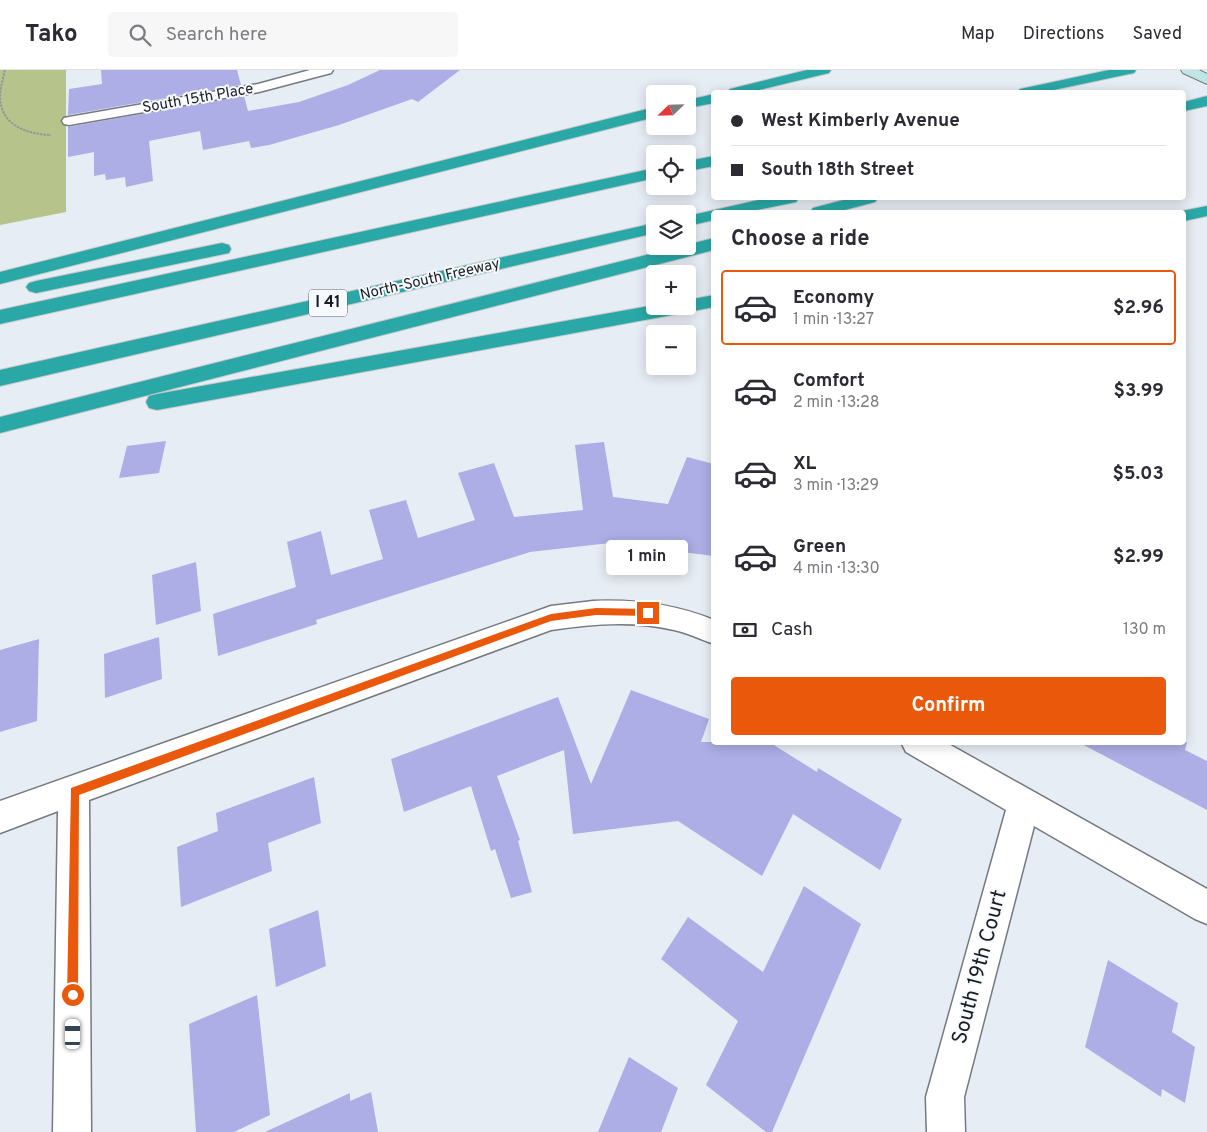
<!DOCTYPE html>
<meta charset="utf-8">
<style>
body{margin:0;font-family:Overpass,sans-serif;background:#f7f7f7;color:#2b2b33;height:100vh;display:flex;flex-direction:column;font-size:19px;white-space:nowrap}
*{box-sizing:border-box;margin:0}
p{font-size:16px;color:#7c7c81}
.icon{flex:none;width:28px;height:28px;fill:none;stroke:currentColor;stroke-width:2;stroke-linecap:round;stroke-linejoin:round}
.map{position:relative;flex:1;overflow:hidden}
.drawer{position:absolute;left:711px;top:140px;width:475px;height:535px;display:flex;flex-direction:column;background:#fff;border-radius:5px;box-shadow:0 2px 12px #0003}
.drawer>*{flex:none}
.top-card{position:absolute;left:711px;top:20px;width:475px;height:110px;border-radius:5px;box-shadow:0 2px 12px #0003;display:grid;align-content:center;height:110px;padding:0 20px;background:#fff}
.needle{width:32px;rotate:247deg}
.controls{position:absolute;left:646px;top:15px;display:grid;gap:10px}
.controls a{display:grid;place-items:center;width:50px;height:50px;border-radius:5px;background:#fff;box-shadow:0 2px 12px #0003;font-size:25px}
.end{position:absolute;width:22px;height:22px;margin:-11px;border:6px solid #ea580c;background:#fff;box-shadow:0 0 0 2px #fff}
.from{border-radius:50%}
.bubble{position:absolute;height:35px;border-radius:5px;background:#fff;box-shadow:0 2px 12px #0003;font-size:16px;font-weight:700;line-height:35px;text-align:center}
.car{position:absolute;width:15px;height:30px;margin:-15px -8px;border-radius:6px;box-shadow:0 0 4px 1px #0007;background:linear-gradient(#fff 24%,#345 0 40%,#fff 0 76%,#345 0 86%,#fff 0)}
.top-card b{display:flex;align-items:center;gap:18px;height:48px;font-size:19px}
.top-card b+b{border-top:1px solid #e1e1e2}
.top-card i{width:12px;height:12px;background:#2b2b33}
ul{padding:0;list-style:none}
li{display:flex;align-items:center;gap:15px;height:75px;margin:0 10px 8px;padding:0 10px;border:2px solid transparent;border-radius:5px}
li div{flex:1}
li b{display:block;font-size:19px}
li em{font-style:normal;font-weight:700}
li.on{border-color:#ea580c}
li>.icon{width:45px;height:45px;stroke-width:1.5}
h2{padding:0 20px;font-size:22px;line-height:60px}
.pay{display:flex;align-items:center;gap:12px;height:55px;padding:0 20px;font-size:19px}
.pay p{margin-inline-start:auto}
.action{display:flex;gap:10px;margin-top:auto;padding:10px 20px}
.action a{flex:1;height:58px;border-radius:5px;background:#ea580c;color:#fff;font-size:20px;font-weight:700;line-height:58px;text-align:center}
header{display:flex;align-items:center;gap:30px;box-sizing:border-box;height:70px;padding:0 25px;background:#fff;border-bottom:1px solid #e1e1e2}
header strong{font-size:24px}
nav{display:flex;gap:28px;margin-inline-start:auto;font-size:18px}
.search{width:350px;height:45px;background:#f7f7f7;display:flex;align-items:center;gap:12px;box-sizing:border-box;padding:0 18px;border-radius:5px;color:#7c7c81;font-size:19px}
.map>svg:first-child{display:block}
</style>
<header>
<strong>Tako</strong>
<div class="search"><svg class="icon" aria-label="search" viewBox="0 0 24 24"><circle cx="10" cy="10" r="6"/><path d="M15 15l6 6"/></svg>Search here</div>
<nav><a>Map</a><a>Directions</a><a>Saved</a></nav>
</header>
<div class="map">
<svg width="1207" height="1062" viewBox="0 0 1207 1062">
<rect width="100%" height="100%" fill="#e7edf4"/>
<path fill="#b6c48c" d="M0,0H66V142L0,155Z"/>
<path fill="#acaee5" d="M101,0H237L241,15L68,45L69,19L102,14Z
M380,0H460L418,32L412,29L339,55L269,75L251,78L249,71L203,80L200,61L149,71L153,111L126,117L125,107L106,110L105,104L94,106V82L68,87V57L244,26L248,41L299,32L348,15Z
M166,371L159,403L119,408L127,376Z
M604,372L613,427L668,434L687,387L714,394V486L610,473L530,482L316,550L317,554L218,586L213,544L296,517L287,472L321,461L331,505L383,489L369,440L406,430L418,468L475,450L458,403L494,393L514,447L583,440L575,375Z
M196,492L201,541L156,555L152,505Z
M159,567L162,609L105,628L104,584Z
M39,569L37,651L0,662V580Z
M631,620L709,649L701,672H769L817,702L818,698L902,749L880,800L793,744L762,806L678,751L573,764L564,680L497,706L520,770L518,771L532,822L511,828L495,779L491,781L471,716L404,742L391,689L558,627L591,714Z
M1078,672H1187L1185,680L1207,691V740Z
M314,707L321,753L268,773L272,801L181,837L177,777L218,761L216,743Z
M804,816L861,854L772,1062H766L706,1015L738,951L661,889L688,847L763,902Z
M318,840L326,896L276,917L269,859Z
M1108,890L1178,933L1172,962L1195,977L1185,1033L1162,1019L1161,1027L1085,977Z
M257,925L270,1045L234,1062H196L189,954Z
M629,987L678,1018L661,1062H598Z
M371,1022L378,1062H265L350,1023V1031Z"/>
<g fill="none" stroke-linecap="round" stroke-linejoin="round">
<g stroke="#757a80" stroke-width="3">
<path id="minor" d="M310,0H333L331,3L259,22L69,55L64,54L62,51L64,48L69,47L258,14Z
M593,531C636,529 674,534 714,550V574C700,569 688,563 674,560C633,550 592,554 551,560L89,730L91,1062H53L58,741L0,763V731L551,536Z
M901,672H945L1207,819V854L1195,849L1034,756L964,1027L965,1062H927L926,1027L1006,740L906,682Z"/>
</g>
<g stroke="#757a80" stroke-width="2">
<path id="secondary" d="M1181,0H1199L1207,4V14L1183,3Z"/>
</g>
<g stroke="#c8c9c9" stroke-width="2">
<path id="motorway" d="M807,0H831L829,3L751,22H728L730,19Z
M1109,0H1136L1134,3L1129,4L1044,22H1018L1020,19L1025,18Z
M714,24V33L688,38V30Z
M1207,26V36L1184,41V32Z
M655,37V47L0,214V202Z
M714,86V96L688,101V91Z
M655,98V108L0,254V240Z
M767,128H799L796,132L747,142H714V150L688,156V146Z
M851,128H878L875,132L837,142H810L813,138Z
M1207,136V146L1184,151V142H1177Z
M655,153V163L0,316V300Z
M714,168V180L0,363V347Z
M222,173L229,175L231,179L229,183L36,223L29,221L26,217L29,213L36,211Z
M714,225V237L688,242L157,340L149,338L146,332L149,326L157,324L655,235L688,236V230Z"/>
</g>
<path stroke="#93979c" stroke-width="2" stroke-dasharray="2.5 1" stroke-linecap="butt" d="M5,0C3,9 0,19 0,27C1,56 27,64 51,65"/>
<use href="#minor" fill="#fff" fill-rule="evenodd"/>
<use href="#secondary" fill="#bfe5e5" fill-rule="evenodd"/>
<use href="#motorway" fill="#29a8a7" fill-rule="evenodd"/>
</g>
<path fill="#ea580c" d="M596,538L648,539L653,543L648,546L596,545L551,551L79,725L78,925L77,929L73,931L69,929L67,925L71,718L551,544Z"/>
<g text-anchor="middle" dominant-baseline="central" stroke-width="4" stroke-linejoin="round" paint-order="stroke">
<g font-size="15" fill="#1a1c1e" stroke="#f6fafe">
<text transform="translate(198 29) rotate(-10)">South 15th Place</text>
<text transform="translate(430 210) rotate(-13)">North-South Freeway</text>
</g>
<rect fill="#f6fafe" stroke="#5c5f61" stroke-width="1" x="309" y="219.5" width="38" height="27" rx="4"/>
<g font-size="16" font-weight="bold" fill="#1a1c1e">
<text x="328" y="233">I 41</text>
</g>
<g font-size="21" fill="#1a1c1e" stroke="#f6fafe">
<text transform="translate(980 897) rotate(-75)">South 19th Court</text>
</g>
</g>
</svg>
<div class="controls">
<a><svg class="needle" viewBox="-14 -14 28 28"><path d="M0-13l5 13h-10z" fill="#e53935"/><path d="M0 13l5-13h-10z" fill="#7c7c81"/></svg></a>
<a><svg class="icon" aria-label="locate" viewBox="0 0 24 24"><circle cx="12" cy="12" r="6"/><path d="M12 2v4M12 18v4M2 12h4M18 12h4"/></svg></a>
<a><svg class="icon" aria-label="layers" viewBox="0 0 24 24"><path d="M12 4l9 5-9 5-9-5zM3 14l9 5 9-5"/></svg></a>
<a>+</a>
<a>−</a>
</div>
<i class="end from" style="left:73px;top:925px"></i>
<i class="end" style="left:648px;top:543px"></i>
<div class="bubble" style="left:606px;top:470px;width:82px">1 min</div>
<i class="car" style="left:73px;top:964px;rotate:0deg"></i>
<div class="top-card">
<b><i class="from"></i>West Kimberly Avenue</b>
<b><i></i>South 18th Street</b>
</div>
<section class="drawer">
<h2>Choose a ride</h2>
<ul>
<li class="on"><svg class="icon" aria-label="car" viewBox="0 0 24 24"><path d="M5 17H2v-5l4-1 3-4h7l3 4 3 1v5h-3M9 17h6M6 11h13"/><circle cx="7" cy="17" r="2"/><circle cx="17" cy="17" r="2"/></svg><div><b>Economy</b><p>1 min · 13:27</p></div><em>$2.96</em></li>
<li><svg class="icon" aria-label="car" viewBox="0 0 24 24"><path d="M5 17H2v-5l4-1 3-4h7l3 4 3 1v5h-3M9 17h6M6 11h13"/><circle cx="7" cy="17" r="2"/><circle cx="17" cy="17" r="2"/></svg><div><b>Comfort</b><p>2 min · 13:28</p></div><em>$3.99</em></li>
<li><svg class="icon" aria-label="car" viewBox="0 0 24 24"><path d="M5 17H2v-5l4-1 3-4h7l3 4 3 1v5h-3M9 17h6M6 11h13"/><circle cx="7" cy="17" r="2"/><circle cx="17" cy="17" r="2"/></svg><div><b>XL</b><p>3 min · 13:29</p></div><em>$5.03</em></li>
<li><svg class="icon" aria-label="car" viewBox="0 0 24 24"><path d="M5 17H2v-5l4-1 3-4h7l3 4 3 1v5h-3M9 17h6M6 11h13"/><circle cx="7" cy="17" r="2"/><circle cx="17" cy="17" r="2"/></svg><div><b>Green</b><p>4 min · 13:30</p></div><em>$2.99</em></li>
</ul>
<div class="pay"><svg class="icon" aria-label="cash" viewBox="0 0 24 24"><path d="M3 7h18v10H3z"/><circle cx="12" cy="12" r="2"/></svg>Cash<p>130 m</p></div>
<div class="action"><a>Confirm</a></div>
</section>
</div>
